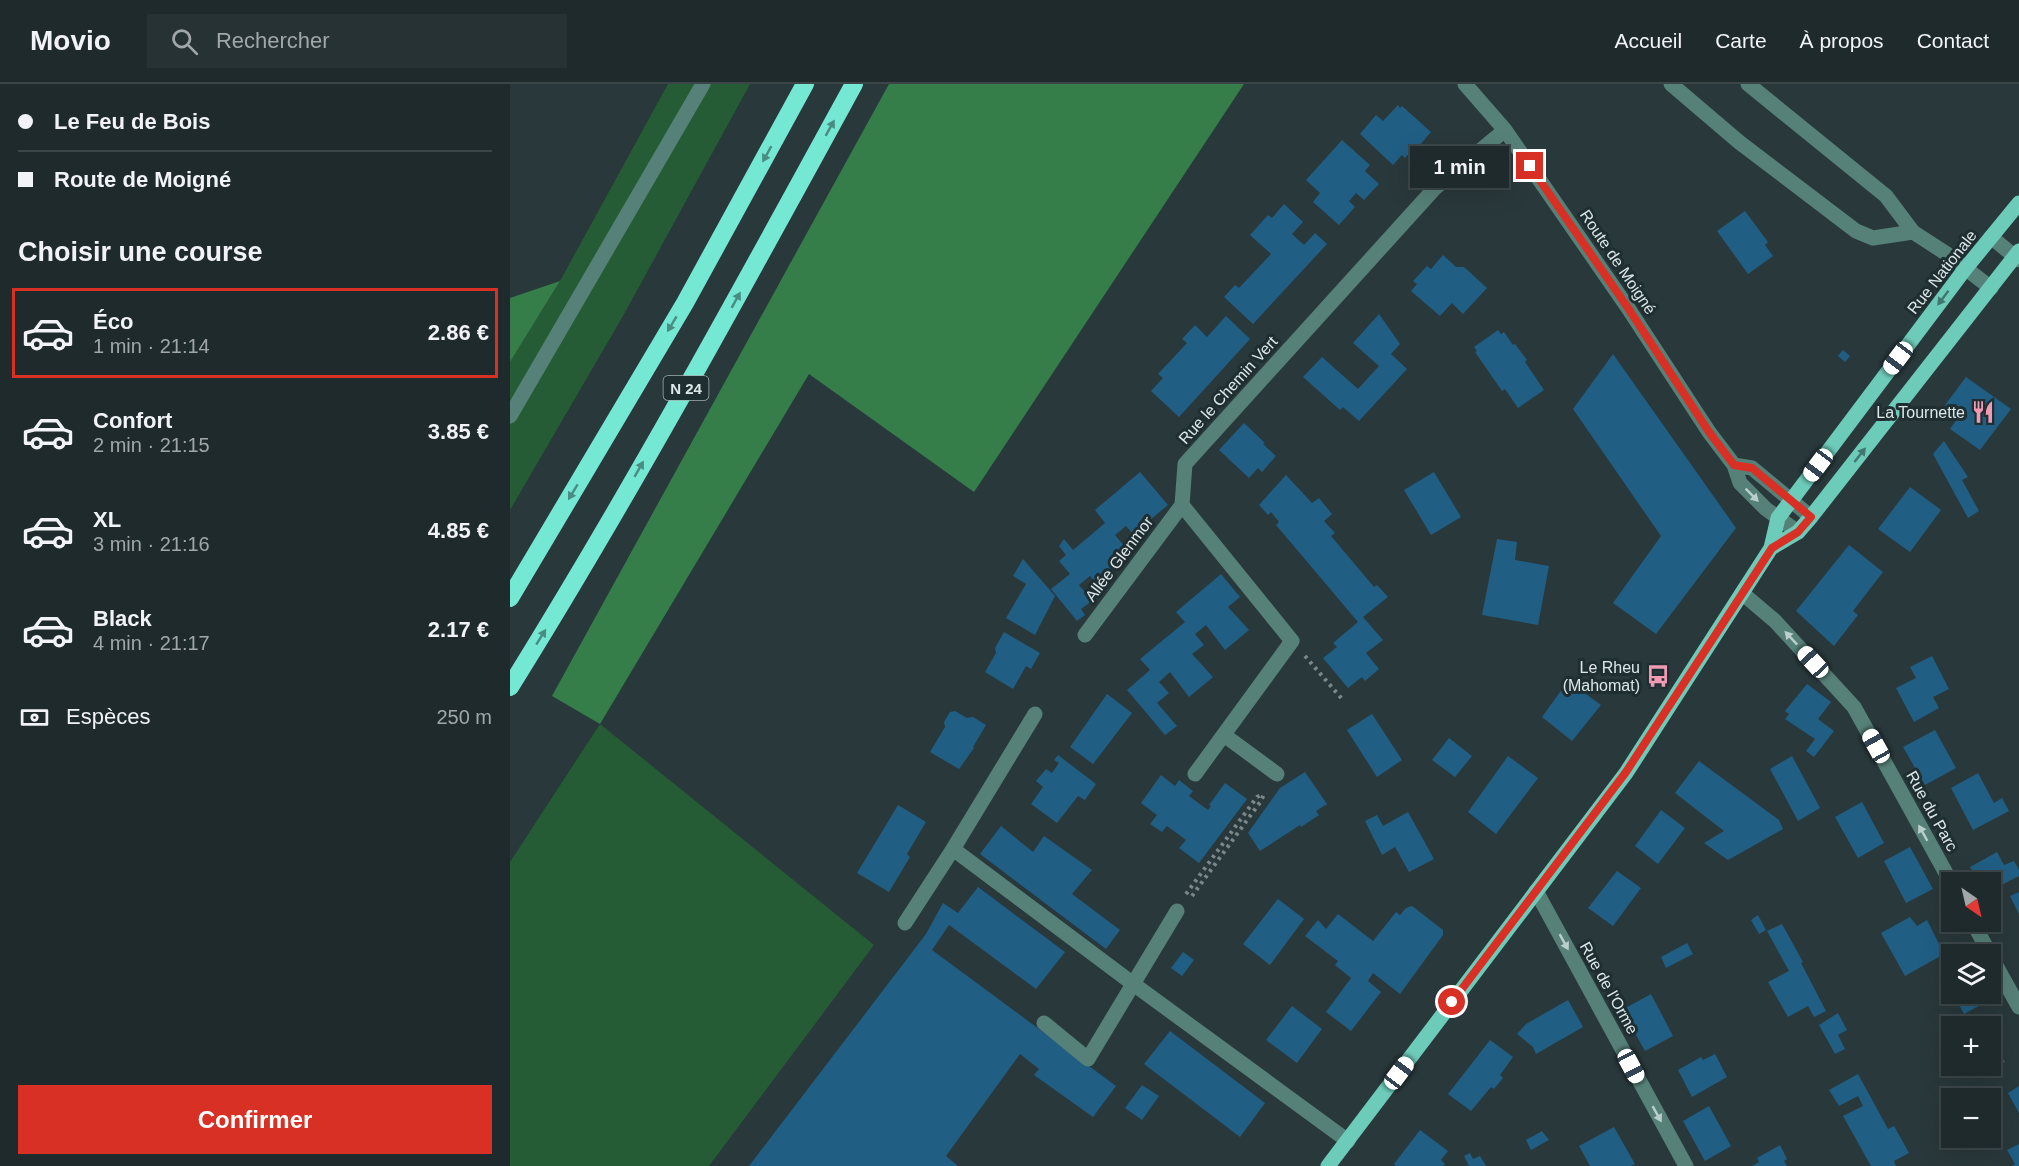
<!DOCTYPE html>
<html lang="fr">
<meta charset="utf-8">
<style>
body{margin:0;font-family:Arial,sans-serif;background:#273234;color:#f1f3f6;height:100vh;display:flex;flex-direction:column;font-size:22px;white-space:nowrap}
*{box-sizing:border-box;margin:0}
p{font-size:20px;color:#a1a7a9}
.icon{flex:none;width:33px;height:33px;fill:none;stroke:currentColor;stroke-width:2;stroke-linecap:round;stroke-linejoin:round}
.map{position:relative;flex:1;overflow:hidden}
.drawer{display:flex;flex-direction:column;background:#1f2a2c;width:510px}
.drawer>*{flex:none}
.hud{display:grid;align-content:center;height:132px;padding:0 18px;background:#1f2a2c}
.needle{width:39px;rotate:146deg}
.controls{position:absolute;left:1431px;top:788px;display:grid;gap:12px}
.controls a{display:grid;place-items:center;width:60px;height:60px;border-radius:0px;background:#1f2a2c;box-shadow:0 6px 24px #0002,0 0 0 2px #3c4648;font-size:30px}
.end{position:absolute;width:27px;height:27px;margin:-14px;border:8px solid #d93025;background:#fff;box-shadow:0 0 0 3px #fff}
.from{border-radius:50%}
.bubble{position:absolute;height:42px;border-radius:0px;background:#1f2a2c;box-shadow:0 6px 24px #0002,0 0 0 2px #3c4648;font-size:20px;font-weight:700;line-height:42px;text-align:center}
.car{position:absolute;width:18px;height:36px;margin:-18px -9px;border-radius:8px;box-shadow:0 0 4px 2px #0007;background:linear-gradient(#fff 24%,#345 0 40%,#fff 0 76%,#345 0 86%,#fff 0)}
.hud b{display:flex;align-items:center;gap:21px;height:57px;font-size:22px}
.hud b+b{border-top:2px solid #3c4648}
.hud i{width:15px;height:15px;background:#f1f3f6}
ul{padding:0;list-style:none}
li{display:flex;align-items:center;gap:18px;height:90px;margin:0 12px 9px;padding:0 6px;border:3px solid transparent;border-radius:0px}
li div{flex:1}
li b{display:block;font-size:22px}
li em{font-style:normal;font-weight:700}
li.active{border-color:#d93025}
li>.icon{width:54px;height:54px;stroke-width:1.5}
h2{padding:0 18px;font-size:27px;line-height:72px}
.pay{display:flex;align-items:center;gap:15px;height:66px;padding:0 18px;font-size:22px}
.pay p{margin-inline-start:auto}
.primary-button{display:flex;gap:12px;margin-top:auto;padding:12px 18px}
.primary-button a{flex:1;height:69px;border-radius:0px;background:#d93025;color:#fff;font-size:24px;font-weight:700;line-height:69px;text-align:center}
header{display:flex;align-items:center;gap:36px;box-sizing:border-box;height:84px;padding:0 30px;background:#1f2a2c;border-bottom:2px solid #3c4648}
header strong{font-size:28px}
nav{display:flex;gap:33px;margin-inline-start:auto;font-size:21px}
.search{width:420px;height:54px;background:#273234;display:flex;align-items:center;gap:15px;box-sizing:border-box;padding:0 21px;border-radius:0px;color:#a1a7a9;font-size:22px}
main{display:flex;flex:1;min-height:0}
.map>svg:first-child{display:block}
</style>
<header>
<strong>Movio</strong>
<div class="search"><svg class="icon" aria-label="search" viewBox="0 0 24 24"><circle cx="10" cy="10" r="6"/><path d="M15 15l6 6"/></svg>Rechercher</div>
<nav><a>Accueil</a><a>Carte</a><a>À propos</a><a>Contact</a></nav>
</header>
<main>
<section class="drawer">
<div class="hud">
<b><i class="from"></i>Le Feu de Bois</b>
<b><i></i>Route de Moigné</b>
</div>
<h2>Choisir une course</h2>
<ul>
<li class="active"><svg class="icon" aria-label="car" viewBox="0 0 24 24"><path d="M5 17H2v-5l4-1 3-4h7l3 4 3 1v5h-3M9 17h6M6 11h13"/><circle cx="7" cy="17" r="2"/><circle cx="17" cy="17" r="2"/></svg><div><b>Éco</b><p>1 min · 21:14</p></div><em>2.86 €</em></li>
<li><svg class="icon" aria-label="car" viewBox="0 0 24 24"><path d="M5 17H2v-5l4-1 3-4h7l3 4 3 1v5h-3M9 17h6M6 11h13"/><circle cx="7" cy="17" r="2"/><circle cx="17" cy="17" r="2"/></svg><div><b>Confort</b><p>2 min · 21:15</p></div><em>3.85 €</em></li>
<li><svg class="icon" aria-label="car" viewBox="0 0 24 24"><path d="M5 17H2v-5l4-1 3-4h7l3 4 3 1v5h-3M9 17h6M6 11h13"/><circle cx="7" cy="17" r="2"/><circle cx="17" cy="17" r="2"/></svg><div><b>XL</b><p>3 min · 21:16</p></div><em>4.85 €</em></li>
<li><svg class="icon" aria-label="car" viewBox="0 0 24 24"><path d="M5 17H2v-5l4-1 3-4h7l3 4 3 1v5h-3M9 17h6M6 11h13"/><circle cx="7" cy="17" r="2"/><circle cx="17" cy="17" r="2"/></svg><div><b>Black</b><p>4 min · 21:17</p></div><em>2.17 €</em></li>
</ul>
<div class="pay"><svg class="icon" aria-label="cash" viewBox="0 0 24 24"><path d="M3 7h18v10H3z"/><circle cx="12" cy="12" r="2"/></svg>Espèces<p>250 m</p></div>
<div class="primary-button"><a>Confirmer</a></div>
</section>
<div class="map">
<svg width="1509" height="1082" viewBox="0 0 1509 1082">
<rect width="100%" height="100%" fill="#29383b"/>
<path fill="#255c35" d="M158,0H240L113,232L0,426V278L50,197Z
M90,640L364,861L199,1082H0V778Z"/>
<path fill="#357e4a" d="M379,0H734L464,408L299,290L90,640L42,612Z
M50,197L0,278V214Z"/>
<path fill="#215e84" d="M888,21L890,24L892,22L921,48L903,69L901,67L895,74L892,71L883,81L850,50L866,31L873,37Z
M832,56L860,81L855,87L869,100L854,116L846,109L839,117L845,123L829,141L803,118L810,109L796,96Z
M774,120L793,138L782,150L794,161L805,149L817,160L743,240L714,213L725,201L729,204L761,170L740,151L758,131L762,134Z
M1235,127L1258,158L1255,161L1263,172L1238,190L1207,147Z
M933,171L946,183H954L977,204L953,230L942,219L930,232L901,207L907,200L903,197L917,182L921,185Z
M869,230L890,260L881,270L897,285L849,337L833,323L830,326L793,293L812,273L848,305L869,282L843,259Z
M716,232L740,255L669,333L641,307L653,294L648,290L677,259L672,255L685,241L697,253Z
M988,246L991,250L994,248L1003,261L1005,260L1017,276L1015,278L1034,306L1008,324L995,305L992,307L965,268L967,267L964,263Z
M1333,266L1340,272L1335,278L1328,272Z
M1103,270L1226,444L1146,550L1103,519L1151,452L1063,325Z
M1456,293L1501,325L1470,366L1440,345L1449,332L1435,321Z
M734,339L755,359L753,360L766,372L752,388L748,384L739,394L709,366Z
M1434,357L1458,393L1452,396L1469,427L1458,434L1423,370Z
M630,388L658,421L623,450L616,442L605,451L620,469L609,479L611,481L587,501L580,492L569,501L582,517L571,525L575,531L567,537L541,505L560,490L549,477L556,471L549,462L554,455L563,466L595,439L585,426Z
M924,388L951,433L921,451L894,406Z
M776,391L802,419L809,414L822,430L814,437L825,449L821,452L864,503L867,501L878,513L853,533L873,556L856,569L869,585L855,597L852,593L838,604L813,574L827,563L823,559L848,538L766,441L769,438L761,428L758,431L749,421Z
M1400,403L1431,426L1400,468L1368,445Z
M987,455L1007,458L1005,476L1039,482L1028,541L972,531Z
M1339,461L1373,488L1343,527L1348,531L1324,562L1286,527Z
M513,475L545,512L525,551L496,534L516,500L503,492Z
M711,490L730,513L718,523L739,546L715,566L696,541L685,550L694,561L682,570L703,593L679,613L660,588L649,598L659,609L647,619L667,642L655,651L617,606L640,586L630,575L675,538L666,528Z
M494,548L530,569L521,585L516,582L503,605L475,588L486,569L485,564Z
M1422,572L1439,605L1423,613L1429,624L1404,638L1386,604L1406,594L1400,583Z
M1058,597L1091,621L1062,657L1032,633Z
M1297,600L1321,618L1308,635L1324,647L1304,673L1296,667L1305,655L1275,635L1279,630L1275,627Z
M597,610L622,629L583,680L560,663Z
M445,627L457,634L463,633L476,641L463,663L464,664L449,685L420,668L435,643L434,638L440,628Z
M862,630L892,676L867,693L837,646Z
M1425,646L1446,684L1415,701L1393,663Z
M939,654L962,672L945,693L922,676Z
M548,671L586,700L575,716L568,712L547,739L521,720L533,703L526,697L536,685L542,689L549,679L544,676Z
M998,672L1028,694L986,750L958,728Z
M1282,672L1310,724L1288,737L1260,685Z
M1189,677L1269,736L1273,745L1218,776L1194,759L1214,747L1165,709Z
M795,688L817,720L806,727L809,731L791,743L790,741L750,767L738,749L770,704Z
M1468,689L1484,719L1492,714L1499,727L1463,746L1441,704Z
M651,691L665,702L669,696L683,707L679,712L698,726L701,722L699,721L715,699L737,715L689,779L669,764L676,756L657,742L652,748L640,740L647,731L631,719Z
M1352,718L1374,759L1348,774L1325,733Z
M388,721L416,738L397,770L400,773L379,808L347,789Z
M1151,726L1175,744L1148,780L1125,762Z
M898,728L924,775L899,788L885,763L872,771L855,737L867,731L873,742Z
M491,742L523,768L534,752L582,786L562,810L610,846L596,865L470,770Z
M1400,763L1423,805L1396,819L1374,777Z
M1487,768L1494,781L1504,777L1509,786V792L1480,807V798H1468L1460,783Z
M1107,787L1131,804L1103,842L1078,824Z
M468,803L555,868L526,905L439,841L422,866L606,1002L583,1033L524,991L529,985L510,970L436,1072L448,1082H239L416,850L433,819L448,829Z
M1509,808V830L1500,812Z
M768,815L794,835L760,881L733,860Z
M902,822L933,846V851L890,910L863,889L858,897L871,908L841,947L816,928L841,894L825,881L828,877L795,852L808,836L816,845L828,830L863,857L886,828L890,831L896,824Z
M1248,831L1256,846L1249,850L1241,836Z
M1400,833L1407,842L1417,836L1434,870L1395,892L1371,849Z
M1272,840L1293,878L1291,879L1316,927L1304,933L1298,922L1278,933L1258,898L1279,887L1257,847Z
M1177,859L1183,870L1156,884L1151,873Z
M673,868L684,876L672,892L661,884Z
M1443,909H1480L1483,914L1454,930Z
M1141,910L1163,952L1135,967L1112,926Z
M1058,916L1073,943L1026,970L1023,963L1007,950L1016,940Z
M782,922L812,945L787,979L756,956Z
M1328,929L1337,946L1328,951L1335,965L1325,970L1309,941Z
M660,947L755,1019L730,1053L634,980Z
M1480,953L1495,978L1467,994L1460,981H1480Z
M980,956L1003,973L990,991L993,994L984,1005L981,1003L961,1027L938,1010Z
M1205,970L1217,993L1182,1013L1168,986L1191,973L1193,976Z
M1348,990L1378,1045L1384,1042L1399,1069L1384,1077L1386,1082H1361L1333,1032L1353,1022L1348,1012L1329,1022L1319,1006Z
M632,1001L649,1012L632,1036L615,1024Z
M1509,1002V1029L1498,1009Z
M1199,1022L1221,1062L1195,1077L1173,1037Z
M1104,1043L1125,1080L1121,1082H1080L1069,1062Z
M910,1046L938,1067L931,1076L935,1080L933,1082H886L884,1080Z
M1032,1047L1039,1056L1021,1066L1016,1056Z
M1509,1060V1082H1502L1505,1080L1497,1066Z
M1270,1061L1277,1075L1274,1077L1277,1082H1242L1249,1078L1247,1074Z
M960,1069L963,1075L970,1072L976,1082H959L954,1072Z"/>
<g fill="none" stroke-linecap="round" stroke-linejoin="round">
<path stroke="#7b888b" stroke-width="4" stroke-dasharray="3 4.5" stroke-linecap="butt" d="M795,572L832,615
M676,810L747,713L751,711
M682,812L751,717L755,708"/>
<path stroke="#568178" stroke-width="15" d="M955,0L995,46L1118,224L1199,348L1224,381L1230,399L1256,425L1288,448
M1161,0L1229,58L1346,147L1363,154L1403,148
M1238,0L1376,112L1403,148L1437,170L1481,204
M1481,153L1509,176
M0,332L193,0
M1224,381L1242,384L1301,433
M1232,509L1265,537L1344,623L1442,800
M575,551L672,421
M525,630L443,765L622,899L838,1057
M714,651L767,690
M685,690L782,557L672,421L675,380L925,104L995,46
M1026,807L1176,1082
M1462,837L1480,870
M395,839L443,765
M1480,871L1509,923
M534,939L578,975L667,827"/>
<path stroke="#6dcbba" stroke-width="15" d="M1261,464L1288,448L1301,433L1509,167
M818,1082L1116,689L1261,464L1268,434L1455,185L1509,119"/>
<path stroke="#75e8d4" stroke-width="18" d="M0,514L175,219L295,0
M0,603C122,407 233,203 344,0"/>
</g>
<defs><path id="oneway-solid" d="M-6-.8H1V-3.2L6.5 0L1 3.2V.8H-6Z" transform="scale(1.5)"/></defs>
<g fill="#4a8b82">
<use href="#oneway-solid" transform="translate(320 44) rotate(-61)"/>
<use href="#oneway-solid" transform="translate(257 70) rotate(119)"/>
<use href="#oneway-solid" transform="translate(226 216) rotate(-61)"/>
<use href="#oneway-solid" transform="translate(162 240) rotate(121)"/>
<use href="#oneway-solid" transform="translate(129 385) rotate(-60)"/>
<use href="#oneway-solid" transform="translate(63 408) rotate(121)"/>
<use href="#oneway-solid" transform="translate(31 553) rotate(-58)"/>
</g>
<g fill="#42756f">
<use href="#oneway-solid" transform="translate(1433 214) rotate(127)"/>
<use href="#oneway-solid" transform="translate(1350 371) rotate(-52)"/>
</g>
<g fill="#bbcecd">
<use href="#oneway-solid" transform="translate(1242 411) rotate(45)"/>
<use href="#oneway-solid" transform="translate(1281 554) rotate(-133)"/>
<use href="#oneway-solid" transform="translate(1413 749) rotate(-119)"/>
<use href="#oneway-solid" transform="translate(1054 858) rotate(61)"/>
<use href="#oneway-solid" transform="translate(1147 1030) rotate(61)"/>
</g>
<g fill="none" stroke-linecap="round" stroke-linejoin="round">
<path stroke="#d93025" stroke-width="8" d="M942,918L1116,688L1262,464L1288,448L1301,433L1242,384L1224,381L1199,348L1118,224L1020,82"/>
</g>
<defs>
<g id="restaurant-bare" transform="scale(1.8)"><path d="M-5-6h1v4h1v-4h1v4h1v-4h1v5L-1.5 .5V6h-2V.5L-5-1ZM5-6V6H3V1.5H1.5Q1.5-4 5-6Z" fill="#f19ab3" stroke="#1f2e31" stroke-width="2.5" paint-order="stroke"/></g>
<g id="bus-bare" transform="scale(1.8)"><path d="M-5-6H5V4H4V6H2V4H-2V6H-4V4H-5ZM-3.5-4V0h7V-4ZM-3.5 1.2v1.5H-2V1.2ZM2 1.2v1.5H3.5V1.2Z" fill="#f19ab3" stroke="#1f2e31" stroke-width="2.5" paint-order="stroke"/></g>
</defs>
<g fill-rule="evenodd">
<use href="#restaurant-bare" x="1473" y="328"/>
<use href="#bus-bare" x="1148" y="592"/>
</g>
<g text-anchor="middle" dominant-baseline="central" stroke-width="6" stroke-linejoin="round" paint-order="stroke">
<rect fill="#1f2e31" stroke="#a4b0b2" stroke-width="1.5" x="153.5" y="292" width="45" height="24" rx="4.5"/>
<g font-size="15" font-weight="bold" fill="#dde7e9">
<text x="176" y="304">N 24</text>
</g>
<g font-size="16" fill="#dde7e9" stroke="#1f2e31">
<text transform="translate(1108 178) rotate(56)">Route de Moigné</text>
<text transform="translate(1432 188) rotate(-52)">Rue Nationale</text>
<text transform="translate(718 306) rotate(-48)">Rue le Chemin Vert</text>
<text transform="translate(609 475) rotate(-53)">Allée Glenmor</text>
<text transform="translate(1422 727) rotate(61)">Rue du Parc</text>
<text transform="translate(1099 904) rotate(61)">Rue de l'Orme</text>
</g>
<g font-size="16" fill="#dde7e9" stroke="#1f2e31" text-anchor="end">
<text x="1455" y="328">La Tournette</text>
<text x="1130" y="583">Le Rheu<tspan x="1130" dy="18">(Mahomat)</tspan></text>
</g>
</g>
</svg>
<div class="controls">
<a><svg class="needle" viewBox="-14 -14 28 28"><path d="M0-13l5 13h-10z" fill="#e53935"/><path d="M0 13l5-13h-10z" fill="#a1a7a9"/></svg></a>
<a><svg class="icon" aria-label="layers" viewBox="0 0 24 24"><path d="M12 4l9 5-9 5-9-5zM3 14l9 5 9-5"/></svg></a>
<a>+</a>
<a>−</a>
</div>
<i class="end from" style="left:942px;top:918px"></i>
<i class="end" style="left:1020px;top:82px"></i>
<div class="bubble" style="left:900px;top:62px;width:99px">1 min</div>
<i class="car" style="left:1388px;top:274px;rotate:217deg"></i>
<i class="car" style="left:1308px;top:381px;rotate:217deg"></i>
<i class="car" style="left:1303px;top:578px;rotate:317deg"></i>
<i class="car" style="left:1366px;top:662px;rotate:331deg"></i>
<i class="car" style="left:1121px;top:982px;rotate:152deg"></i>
<i class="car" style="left:889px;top:989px;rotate:37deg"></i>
</div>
</main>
